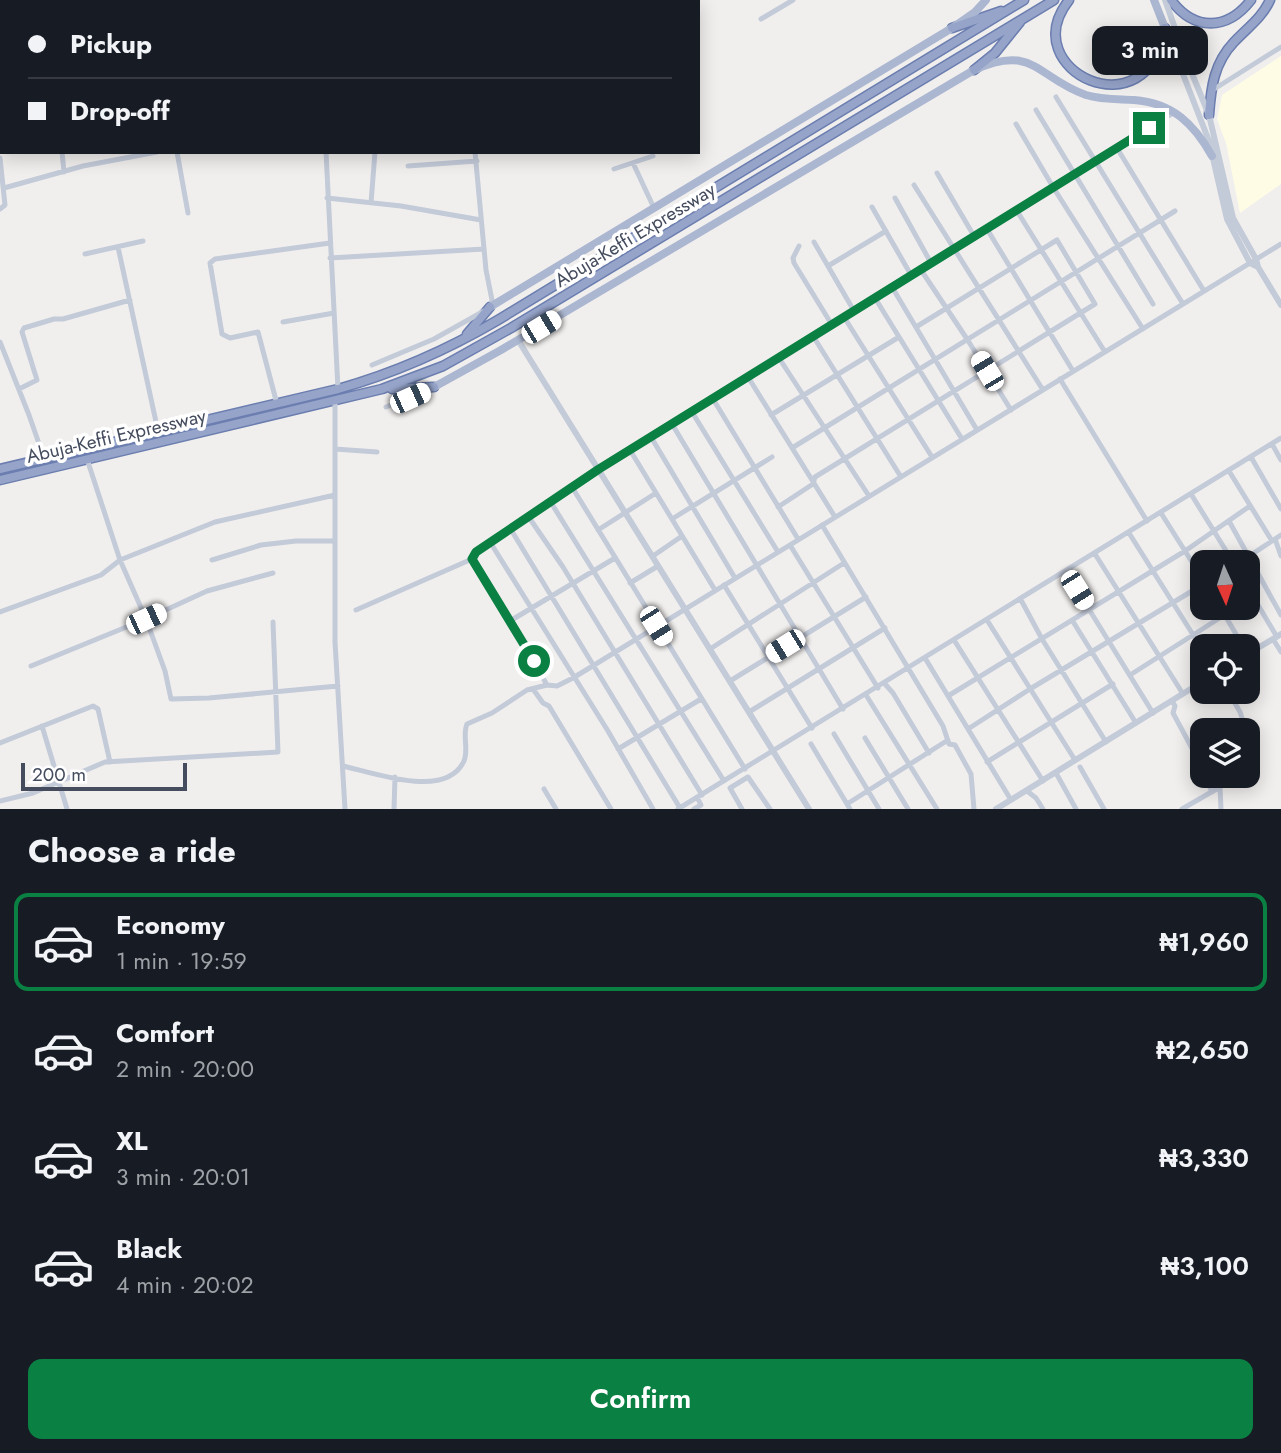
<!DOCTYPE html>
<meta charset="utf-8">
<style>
body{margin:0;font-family:Jost,sans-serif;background:#20242c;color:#f1f3f6;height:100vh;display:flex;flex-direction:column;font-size:26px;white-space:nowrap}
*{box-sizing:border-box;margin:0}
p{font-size:23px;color:#9ea1a6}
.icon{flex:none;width:38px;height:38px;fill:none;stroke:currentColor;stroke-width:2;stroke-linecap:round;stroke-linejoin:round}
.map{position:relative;height:809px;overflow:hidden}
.drawer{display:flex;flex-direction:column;background:#171b24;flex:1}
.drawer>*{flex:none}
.guide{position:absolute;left:0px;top:0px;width:700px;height:154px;box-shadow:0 4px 18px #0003;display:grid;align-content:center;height:154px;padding:0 28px;background:#171b24}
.needle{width:46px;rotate:177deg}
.buttons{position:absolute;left:1190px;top:550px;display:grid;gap:14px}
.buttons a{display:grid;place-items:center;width:70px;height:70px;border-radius:14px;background:#171b24;box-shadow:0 4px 18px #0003;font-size:35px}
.scale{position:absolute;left:21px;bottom:18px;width:166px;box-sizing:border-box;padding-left:7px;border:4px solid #444c5e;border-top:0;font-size:19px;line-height:24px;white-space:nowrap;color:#444c5e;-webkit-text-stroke:5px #fff;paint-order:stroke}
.end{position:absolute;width:32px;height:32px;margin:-16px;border:9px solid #0b8043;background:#fff;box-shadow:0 0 0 4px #fff}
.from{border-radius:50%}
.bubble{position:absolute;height:49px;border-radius:14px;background:#171b24;box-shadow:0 4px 18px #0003;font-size:23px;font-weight:600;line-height:49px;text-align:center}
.car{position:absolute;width:21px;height:42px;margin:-21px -10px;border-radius:9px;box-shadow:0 0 5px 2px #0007;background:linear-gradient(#fff 24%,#345 0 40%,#fff 0 76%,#345 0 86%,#fff 0)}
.guide b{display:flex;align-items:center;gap:24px;height:66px;font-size:26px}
.guide b+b{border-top:2px solid #363941}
.guide i{width:18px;height:18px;background:#f1f3f6}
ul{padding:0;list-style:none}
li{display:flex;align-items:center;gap:21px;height:98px;margin:0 14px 10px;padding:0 14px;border:4px solid transparent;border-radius:14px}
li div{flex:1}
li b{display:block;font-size:26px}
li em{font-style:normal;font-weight:600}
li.active{border-color:#0b8043}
li>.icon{width:63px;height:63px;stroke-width:1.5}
h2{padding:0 28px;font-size:32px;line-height:84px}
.action{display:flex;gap:14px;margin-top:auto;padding:14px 28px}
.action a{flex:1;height:80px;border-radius:14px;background:#0b8043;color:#fff;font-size:28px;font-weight:600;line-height:80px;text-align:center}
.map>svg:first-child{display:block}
</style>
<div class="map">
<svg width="1281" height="809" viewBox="0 0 1281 809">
<rect width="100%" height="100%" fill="#f1efee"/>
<path fill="#fefce5" d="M1281,56V184L1240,213L1226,143L1217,119L1222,95Z"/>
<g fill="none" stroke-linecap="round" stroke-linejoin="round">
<g stroke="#6b7eaf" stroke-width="11">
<path id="trunk" d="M1069,0C1013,71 1150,134 1165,28
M1171,0C1194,31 1227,31 1251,0
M952,28L1001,11
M974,70L995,53L1020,22
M1209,115C1211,87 1214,63 1234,42C1247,28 1262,18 1270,0
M467,334L490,307
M392,389L434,387
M0,469L338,389C395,373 447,350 498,320L1024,0
M0,480L382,389L443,366L511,328L1054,0"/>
</g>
<path stroke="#c3cad8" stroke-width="5" d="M85,0L86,2
M146,0L147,2
M207,0L208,2
M320,0V2
M389,2V0
M492,2L493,0
M761,19L793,0
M0,90H2
M1211,91L1281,47
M1056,97L1183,304
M1036,110L1153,304
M1016,124L1053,187L1143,329
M1117,148L1204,291
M62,152L64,172
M177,152L188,213
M326,152L338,389
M475,152L486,270L493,305
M0,158L5,205L0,209
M633,163L654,208
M408,166L477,161
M614,169L653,156
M937,173L974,236
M914,185L1043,390
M4,188L83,166L157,152
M327,198L401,206L481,220
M895,198L931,263
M371,203L375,152
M872,207L911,275
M1017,211L1105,352
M987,229L1073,371
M814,242L854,311
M799,246L793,258L794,263L832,325
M118,247L158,431
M85,254L143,241
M330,258L484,249
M828,266L886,231
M921,270L967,339L1011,410
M892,287L977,430
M875,298L962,439
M844,317L932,457
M283,322L334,313
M813,336L901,477
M0,342L29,415L44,458
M779,358L869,496
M372,365L434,339L484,311
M748,377L835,517
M1060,379L1147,521
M19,389L37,380L22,332L24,328L54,319H63L130,300
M713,399L798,539
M335,401V642L345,809
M277,404L258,332L230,338L222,334L210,263L215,259L330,243
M386,407L429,390
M692,412L778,552
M771,415L899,337
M672,424L843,709
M651,437L735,578
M1272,444L1281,460
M792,448L1175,211
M335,449L377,452
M630,450L715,590
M1251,457L1281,509
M87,459L120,560L146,619L165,671L171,699L209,698L338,686
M1229,471L1272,541
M572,487L745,769
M1191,494L1233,562
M550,501L724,781
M778,507L813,484L815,477L1095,304L1057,240L916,327
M1161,513L1202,578
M528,516L563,567L702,795
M672,519L772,457
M1229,521L1281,615
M822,525L943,726L949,744L955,745L971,774L974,809
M510,528L680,808
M598,530L656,493
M1129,533L1202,649
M1275,539L1281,556
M490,542L608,731L653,809
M790,545L878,688
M1095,554L1183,694
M653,556L682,536
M472,559L520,637L547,685
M212,560L261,545L296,541H335
M1240,562L1281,535
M1066,572L1153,713
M630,583L658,566
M724,585L812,728
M1248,588L1277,637
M1021,600L1042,639L1106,742
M1220,607L1243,646
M356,610L472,559L476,552L599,469L1175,112
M0,612L101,575L120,560L215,522L335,495
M987,620L1075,760
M1072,620L1136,723
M510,621L615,558
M1273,639L1281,652
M954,640L1043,781
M710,649L844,563
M925,658L1011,800
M31,666L146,619L207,591L273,573
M1130,675L1237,607
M730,681L866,597
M885,684L893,693L929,753
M533,689L543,703L549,706L611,809
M1228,691L1240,712L1246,730
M866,695L937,809
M948,696L1185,551L1250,506
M1172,701L1175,706L1173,713L1202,767
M749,712L885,628
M42,726L67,809
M968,729L1030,689L1202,585
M834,734L879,809
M1248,735C1252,748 1254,758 1248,771
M865,738L908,809
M0,743L93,706L98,709L110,762
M811,744L850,809
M618,749L701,699
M987,762L1113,684
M343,766C375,773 446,800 464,761C469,749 462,735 467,724L492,713L527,690L547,685L557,686L573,678L1281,244
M1080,767L1104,809
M1056,773L1076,809
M1204,775L1212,792
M1220,787L1221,809
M544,789L556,809
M1027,791L1036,798L1043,809
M0,801L33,793L105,762L278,752L273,622
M847,804L948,740
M394,809L395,777
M678,809L1281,438
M694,809L701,805L697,797
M742,809L730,788L748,777L770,809
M1182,809L1241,775"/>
<path stroke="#c3cad8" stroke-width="6" d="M1165,0L1186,59L1209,115L1233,218L1256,259L1258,267L1281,305
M1165,28L1209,141L1227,219L1250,263L1258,267
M518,340L809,809
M1248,654L1281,634
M996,809L1202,682"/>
<path stroke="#abb6d0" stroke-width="8" d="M1154,0L1165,28
M490,307L952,28L975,12L986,0
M434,387L501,350L974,70C1034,43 1037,78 1086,95C1102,100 1118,99 1134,100C1173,103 1194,124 1212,156"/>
<use href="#trunk" stroke="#96a4ca" stroke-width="8"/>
</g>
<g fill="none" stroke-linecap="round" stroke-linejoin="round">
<path stroke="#0b8043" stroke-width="9" d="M534,661L472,559L476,552L599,469L1149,128"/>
</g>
<g text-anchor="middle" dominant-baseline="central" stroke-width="7" stroke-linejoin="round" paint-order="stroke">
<g font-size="19" fill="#444c5e" stroke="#fff">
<text transform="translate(635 235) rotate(-31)">Abuja-Keffi Expressway</text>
<text transform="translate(116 436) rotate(-13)">Abuja-Keffi Expressway</text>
</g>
</g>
</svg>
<div class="buttons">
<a><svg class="needle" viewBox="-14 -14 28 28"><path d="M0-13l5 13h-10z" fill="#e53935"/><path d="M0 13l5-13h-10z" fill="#9ea1a6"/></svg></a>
<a><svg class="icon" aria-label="locate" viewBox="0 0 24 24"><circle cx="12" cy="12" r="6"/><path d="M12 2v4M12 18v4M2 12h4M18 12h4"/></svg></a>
<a><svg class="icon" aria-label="layers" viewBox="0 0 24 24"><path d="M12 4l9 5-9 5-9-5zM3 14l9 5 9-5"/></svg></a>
</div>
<div class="scale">200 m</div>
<i class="end from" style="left:534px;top:661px"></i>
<i class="end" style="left:1149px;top:128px"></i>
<div class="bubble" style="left:1092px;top:26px;width:116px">3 min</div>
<i class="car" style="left:541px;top:327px;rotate:59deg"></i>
<i class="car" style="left:987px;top:371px;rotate:329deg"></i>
<i class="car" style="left:410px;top:398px;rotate:66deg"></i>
<i class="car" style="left:1077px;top:590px;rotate:148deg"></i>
<i class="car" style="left:146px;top:619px;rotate:65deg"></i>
<i class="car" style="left:656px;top:626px;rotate:148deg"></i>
<i class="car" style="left:785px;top:646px;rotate:238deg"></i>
<div class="guide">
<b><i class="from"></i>Pickup</b>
<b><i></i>Drop-off</b>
</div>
</div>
<section class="drawer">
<h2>Choose a ride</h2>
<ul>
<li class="active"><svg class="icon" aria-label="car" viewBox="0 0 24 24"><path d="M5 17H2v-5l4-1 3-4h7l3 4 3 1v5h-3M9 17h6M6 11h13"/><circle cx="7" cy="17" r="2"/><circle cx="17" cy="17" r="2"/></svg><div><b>Economy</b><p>1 min · 19:59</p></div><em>₦1,960</em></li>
<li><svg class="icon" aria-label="car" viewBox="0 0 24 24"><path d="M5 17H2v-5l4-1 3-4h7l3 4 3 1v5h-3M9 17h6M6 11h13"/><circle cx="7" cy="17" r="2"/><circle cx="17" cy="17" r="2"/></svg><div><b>Comfort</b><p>2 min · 20:00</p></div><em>₦2,650</em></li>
<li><svg class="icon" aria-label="car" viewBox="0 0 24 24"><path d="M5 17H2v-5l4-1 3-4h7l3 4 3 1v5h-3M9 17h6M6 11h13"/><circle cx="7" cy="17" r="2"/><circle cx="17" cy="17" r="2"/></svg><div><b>XL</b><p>3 min · 20:01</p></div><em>₦3,330</em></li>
<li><svg class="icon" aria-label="car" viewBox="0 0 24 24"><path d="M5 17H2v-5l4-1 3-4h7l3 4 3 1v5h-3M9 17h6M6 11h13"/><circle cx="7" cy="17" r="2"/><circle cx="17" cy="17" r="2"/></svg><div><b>Black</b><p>4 min · 20:02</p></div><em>₦3,100</em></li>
</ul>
<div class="action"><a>Confirm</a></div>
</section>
